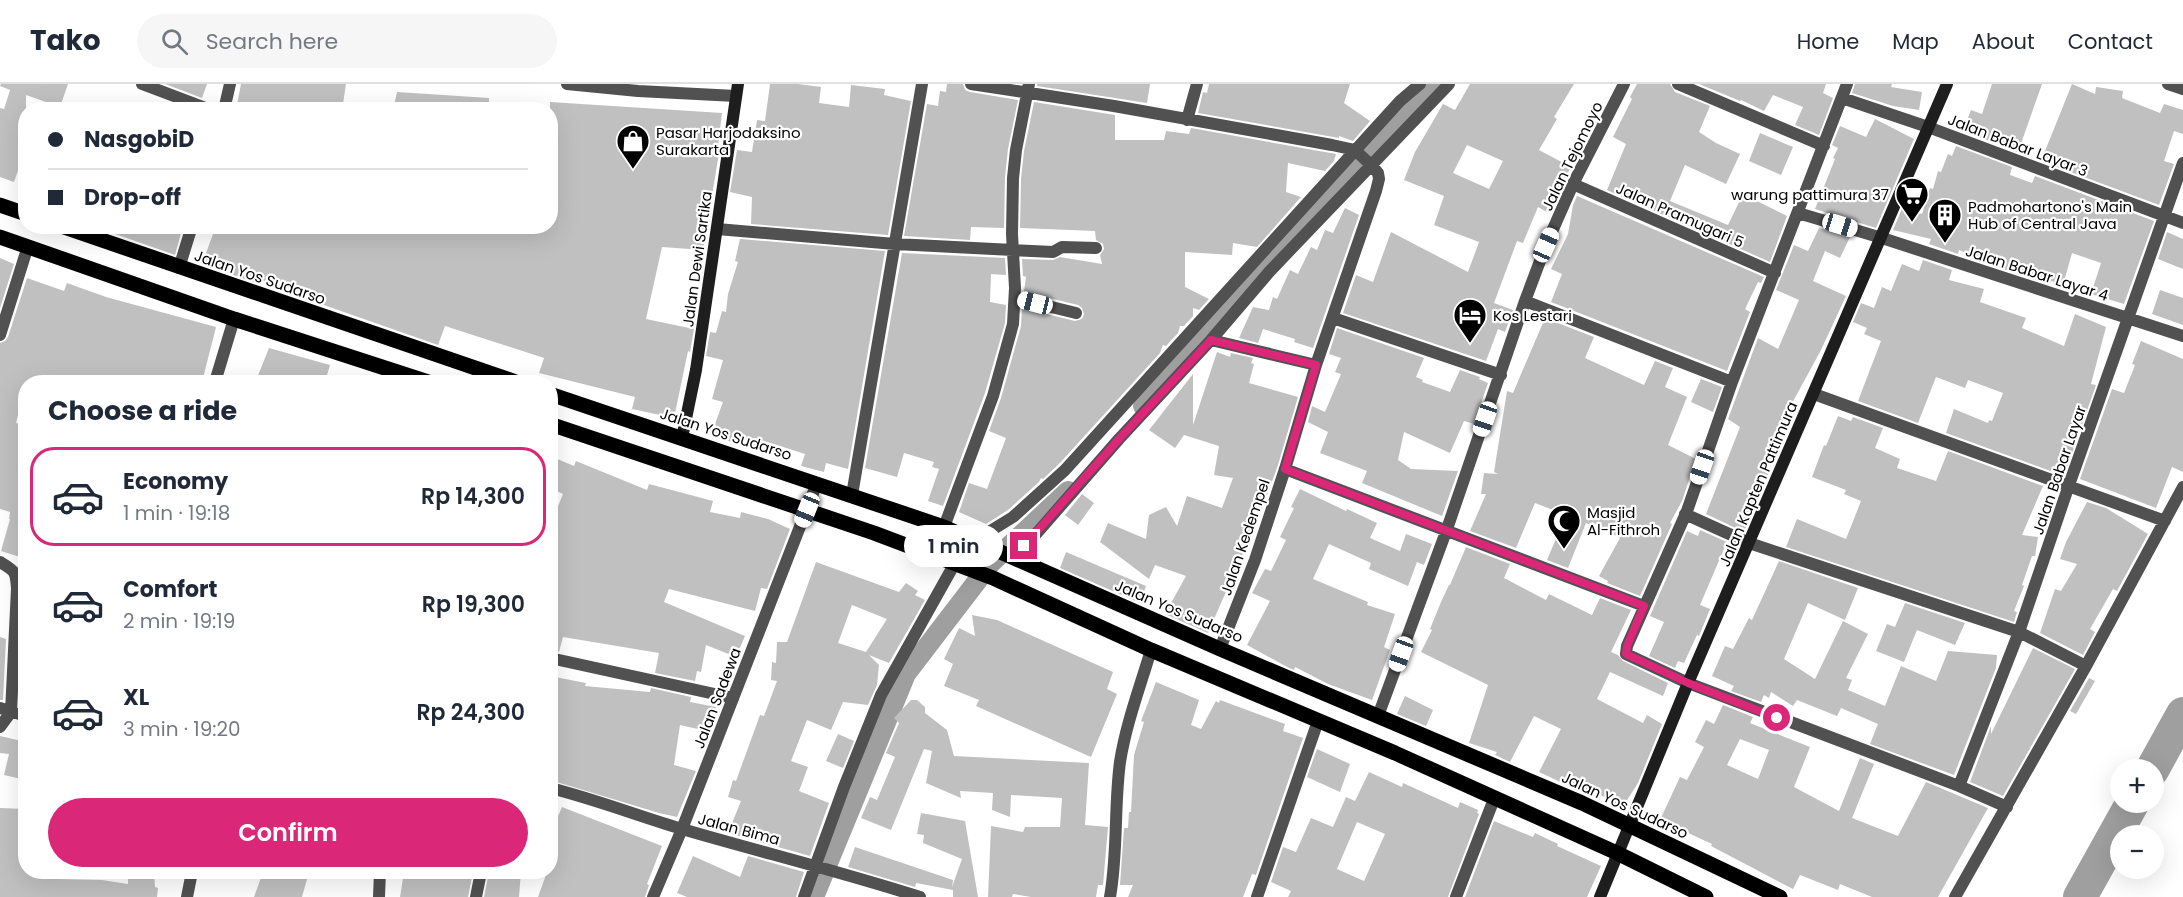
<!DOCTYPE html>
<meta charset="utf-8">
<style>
body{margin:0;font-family:Poppins,sans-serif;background:#f6f6f7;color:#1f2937;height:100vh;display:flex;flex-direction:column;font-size:22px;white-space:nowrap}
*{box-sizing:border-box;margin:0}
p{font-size:20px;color:#747a83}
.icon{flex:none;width:33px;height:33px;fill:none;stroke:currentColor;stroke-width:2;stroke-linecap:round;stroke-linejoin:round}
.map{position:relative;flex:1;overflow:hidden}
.details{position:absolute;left:18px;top:291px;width:540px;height:504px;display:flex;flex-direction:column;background:#fff;border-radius:24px;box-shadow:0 6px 24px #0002}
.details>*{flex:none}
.banner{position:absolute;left:18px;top:18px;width:540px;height:132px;border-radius:24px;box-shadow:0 6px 24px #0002;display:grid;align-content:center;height:132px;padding:0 30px;background:#fff}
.buttons{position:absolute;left:2110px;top:675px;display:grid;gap:12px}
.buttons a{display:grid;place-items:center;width:54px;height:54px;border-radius:50%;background:#fff;box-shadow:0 6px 24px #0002;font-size:30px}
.end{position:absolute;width:27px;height:27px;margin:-14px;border:8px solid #db2777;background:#fff;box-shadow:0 0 0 3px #fff}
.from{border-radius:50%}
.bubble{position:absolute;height:42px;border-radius:21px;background:#fff;box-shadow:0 6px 24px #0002;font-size:20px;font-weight:600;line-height:42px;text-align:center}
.car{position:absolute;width:18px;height:36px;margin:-18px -9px;border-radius:8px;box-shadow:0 0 4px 2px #0007;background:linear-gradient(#fff 24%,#345 0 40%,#fff 0 76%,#345 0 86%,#fff 0)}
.banner b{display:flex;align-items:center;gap:21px;height:57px;font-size:22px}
.banner b+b{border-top:2px solid #e0e1e3}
.banner i{width:15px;height:15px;background:#1f2937}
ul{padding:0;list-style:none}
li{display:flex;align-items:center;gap:18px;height:99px;margin:0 12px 9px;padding:0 18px;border:3px solid transparent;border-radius:24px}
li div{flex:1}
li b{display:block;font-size:22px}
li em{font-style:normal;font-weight:600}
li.current{border-color:#db2777}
li>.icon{width:54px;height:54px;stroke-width:1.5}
h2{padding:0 30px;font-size:27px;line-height:72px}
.primary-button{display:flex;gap:12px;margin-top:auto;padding:12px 30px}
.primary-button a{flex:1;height:69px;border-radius:36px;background:#db2777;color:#fff;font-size:24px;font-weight:600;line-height:69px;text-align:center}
header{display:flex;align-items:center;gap:36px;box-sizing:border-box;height:84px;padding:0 30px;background:#fff;border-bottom:2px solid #e0e1e3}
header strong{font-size:28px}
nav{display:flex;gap:33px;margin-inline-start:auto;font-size:21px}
.search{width:420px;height:54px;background:#f6f6f7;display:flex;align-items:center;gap:15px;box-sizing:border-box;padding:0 21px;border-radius:33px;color:#747a83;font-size:22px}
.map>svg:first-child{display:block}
</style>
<header>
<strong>Tako</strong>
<div class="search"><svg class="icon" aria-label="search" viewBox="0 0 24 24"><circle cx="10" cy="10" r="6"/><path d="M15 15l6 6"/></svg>Search here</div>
<nav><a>Home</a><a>Map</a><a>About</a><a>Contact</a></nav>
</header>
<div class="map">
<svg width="2183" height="813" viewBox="0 0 2183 813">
<rect width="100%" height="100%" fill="#fff"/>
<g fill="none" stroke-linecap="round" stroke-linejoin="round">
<path stroke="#9f9f9f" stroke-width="20" d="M1143,322L1241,206L1435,0
M814,813L906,590L991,479L1068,407"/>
<path stroke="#9f9f9f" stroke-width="34" d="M2152,686L2183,630
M2080,813L2133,718"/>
</g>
<path fill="#c0c0c0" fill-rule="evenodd" d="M1,0H68L60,23L26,11V64L14,98L0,93V24L4,25L10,6L0,2Z
M165,0H207L202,14Z
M241,0H346L342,26H236Z
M770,0H798L821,3L819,19L849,23L851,1L885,5L884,11L911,17L888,151L751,140L752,113L730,108L737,66L752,68L757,36L765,37Z
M947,0H963L965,6L970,8L1018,16L1008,65L1005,93L1004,144L971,143L970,156L904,152L927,20L938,22L940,7L946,8Z
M1037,0H1150L1147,19L1037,2Z
M1209,0H1350L1344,19L1370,37L1353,57L1339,52V54L1198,29L1203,8L1207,9Z
M1470,0H1574L1554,33L1557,35L1539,66L1571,83L1547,128L1538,123L1523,159L1517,157L1494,219L1513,226L1505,248L1498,245L1486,277L1343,229L1356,191L1373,198L1391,148L1468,188L1479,158L1434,141L1444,112L1404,96L1415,68L1443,20L1455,26ZM1467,61L1503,77L1489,105L1453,89Z
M1637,0H1670L1675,8L1710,22L1699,48L1716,59L1740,70L1726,100L1685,81L1670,117L1728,141L1743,110L1787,132L1770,178L1607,106L1626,60L1613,53L1632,15L1630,13Z
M1699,0H1826L1823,9L1833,14L1819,51L1795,41L1803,23L1773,11L1764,27L1741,16L1740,17Z
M1855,0H1892L1891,3L1922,8L1919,26L1893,22L1852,9Z
M1992,0H2042L2018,68L1963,47L1971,26L1982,30Z
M2072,0L2095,10L2096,3L2123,7L2122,14L2160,29L2164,20L2183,26V50L2174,47L2164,77L2174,80L2159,121L2041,77Z
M397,8L489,14V26H393Z
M550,18L722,29L718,63H720L703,166L662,163L646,235L694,245L690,268L688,267L674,334L632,325L635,313L539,289L544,274L445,242L438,261L321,220L323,214L260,196L259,200L202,180L216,142H550Z
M1034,18L1115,31V56H1164L1166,47L1189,50L1191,44L1336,70L1334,77L1325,87L1288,79L1286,108L1301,113L1257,163L1233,159L1232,171L1185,168V203L1209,215L1199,226L1193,224V232L1184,242H1180L1178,249L1166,262L1163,261L1160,269L1059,380L1043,395L1041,394L1039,398L1008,426L986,440L959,428L969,399L987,405L1006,354L989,347L1001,314L1021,242L1022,224L1075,237L1082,235L1084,230L1082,224L1078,221L1024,208L1026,193L1023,192L1022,175L1053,176L1060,173L1102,180L1100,171L1104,165L1103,160L1096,156L1095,147L1020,144L1021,95L1024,67Z
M1875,35L1914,55L1876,144L1815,125L1835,75L1833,74L1838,64L1832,61L1840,42L1866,53Z
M1760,49L1793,63L1781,91L1749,77Z
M1956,62L2012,83L2010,91L2032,99L2035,92L2154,137L2124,220L2091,210L2101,179L2072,169L2063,201L2051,197L2050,200L2000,184L1959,166L1958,170L1929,160L1931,155L1893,146L1903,122L1922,130L1930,104L1933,105L1938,87L1941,88L1948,70L1952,72Z
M1577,112L1764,193L1761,199L1758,198L1745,225L1750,228L1727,287L1551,218L1562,190L1551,185L1568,150L1573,121Z
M1345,124L1359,131L1313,264L1294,258L1295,255L1263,245L1258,259L1239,254L1253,223L1269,226L1273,213L1277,215L1290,186L1298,190L1311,163L1317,166L1325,146L1333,149Z
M101,142H183L175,171L101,145Z
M1819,144L1850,153L1840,174L1825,167L1813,197L1846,212L1821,266L1784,334L1787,335L1765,388L1768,390L1744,448L1706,430L1740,343L1728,335L1758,254L1778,265L1799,216L1776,206L1794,161L1808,167Z
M2167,148L2183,155V185L2158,175Z
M740,155L885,167L848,385L826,379L824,388L801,382L805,370L758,355L756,362L738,358L737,360L711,351L723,318L712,315L723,276L706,272L710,248L716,249L722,227L726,228L728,210L738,178L735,177Z
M902,169L1005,174L1006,191L991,190L990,218L1006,221L1005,239L985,309L943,422L928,417L939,385L932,383L934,378L904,369L897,393L865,384Z
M0,174L14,180L0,224Z
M1923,176L1952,186L1949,196L1984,205L1980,218L2026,234L2022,244L2064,262L2075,230L2106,243L2091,300L2096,301L2064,392L1946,349L1954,325L1988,339L1989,336L1992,337L2003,309L1968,296L1965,304L1936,293L1918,339L1858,317L1881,257L1864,250L1867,244L1853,238L1861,219L1874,224L1882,203L1891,207L1902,180L1919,187Z
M27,194L64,207L67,199L106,213L216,243L202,298H26L16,339L26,342V464L23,474L1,467L10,435H9L10,428L0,425V259L5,257L8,253Z
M2160,206L2183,214V241L2152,230Z
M1545,234L1594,253L1585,274L1644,301L1655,277L1673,284L1665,303L1687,313L1668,361L1696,375L1682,417L1670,439L1672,440L1640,512L1607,499L1608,497L1599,492L1620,454L1592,438L1591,441L1586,439L1568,484L1547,476L1566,431L1535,419L1516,464L1470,447L1486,410H1481L1484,389L1498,390L1494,388L1507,307L1513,309Z
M1337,244L1424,274L1416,293L1423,296L1422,298L1450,308L1460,286L1480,293L1479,295L1488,299L1474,340L1464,337L1450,369L1404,348L1398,376L1411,385L1458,387L1442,432L1362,399L1367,387L1320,369L1328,348L1308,338L1312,322L1325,328L1341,290L1335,288L1341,274L1329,270Z
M2141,257L2183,275V388L2172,383L2156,424L2080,395L2112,305L2124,309L2135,281L2132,280Z
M269,264L330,281L325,298H267L257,294Z
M1217,268L1230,273L1231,269L1253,274L1251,279L1254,280L1249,299L1298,313L1278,381L1262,425L1208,549L1165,530L1186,492L1155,481L1149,495L1100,458L1108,439L1146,455L1149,431L1166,423L1177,442L1187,412L1222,424L1233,394L1214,391L1219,362L1184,351L1175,364L1149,346L1193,290V341Z
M1701,295L1722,303L1713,328L1691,318Z
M1838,332L1851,337L1853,333L1883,344L1875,364L1900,375L1897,384L1936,397L1948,367L2043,402L2022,451L2038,453L2035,472H2032L2022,501L2024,502L2014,527L2017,528L2014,538L1786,463L1797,435L1846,455L1861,417L1844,410L1846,406L1812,393L1824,361L1826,362Z
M555,374L574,382L576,377L647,406L649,400L713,417L710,428L740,434L741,428L768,435L790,445L767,505L761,504L755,527L669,505L664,518L745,552L736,573L706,561L701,588L697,587L695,597L655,589L659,569L563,553L559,568L550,566V442L563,410L550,404V383Z
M1300,405L1346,427L1347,425L1377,439L1370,454L1400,467L1406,450L1432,460L1424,481L1417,478L1408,502L1369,485L1371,479L1329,460L1313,495L1368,518L1367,521L1395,530L1384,563L1390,566L1372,616L1328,600L1295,583L1294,586L1289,584L1247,561L1270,517L1252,509L1265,485L1271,487L1286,456L1280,453L1294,424L1291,423Z
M1082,410L1094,419L1078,441L1065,431Z
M2087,418L2106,424L2148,450L2117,507L2113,505L2090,545L2095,548L2083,571L2040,549L2055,505L2061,507L2077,480L2060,475L2066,458Z
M1700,446L1727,458L1700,521L1710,525L1699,552L1697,551L1684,579L1678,577L1675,584L1649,572L1664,538L1650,532L1687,447L1698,452Z
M1466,463L1510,480L1504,494L1546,516L1549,510L1592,531L1600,514L1631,526L1611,568L1618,571L1623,577L1668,599L1663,612L1610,588L1597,615L1643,639L1647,631L1662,640L1638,699L1622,724L1601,711L1599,716L1539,688L1561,645L1534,632L1510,678L1495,671L1497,668L1469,659L1488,601L1421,568L1432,546L1430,545L1441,518L1449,501H1450Z
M1066,468L1146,502L1140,519L1060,484Z
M1779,477L1858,504L1845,536L1808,519L1784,575L1815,595L1843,537L1868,550L1846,594L1852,596L1848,606L1885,622L1901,582L1936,597L1948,567L1997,571L1996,584L1954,691L1870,660L1878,640L1841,624L1837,632L1797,616L1793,622L1771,608L1769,614L1764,611L1761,618L1731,607L1734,602L1712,592L1725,562L1733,565L1749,534L1752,536Z
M816,478L899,508L906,499L918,507L915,511L925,516L889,579L869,571L879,581L877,601L868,621L843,618L831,646L807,636L791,677L808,683L799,707L829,719L810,772L728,749L741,717L728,713L733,696L736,697L760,631L764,632L777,597L771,596L772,578L776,579L777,558H787ZM852,521L887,535L866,568L838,559Z
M1905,519L1965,539L1955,561L1917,546L1904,578L1876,567L1887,540L1895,543Z
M972,531L997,536L1113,588L1107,605L1117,610L1091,673L976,622L979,616L944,602L953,580L944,575L959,544L975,552Z
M0,553L6,555L3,616H0Z
M23,561L26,562V623L20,621Z
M2033,564L2075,585L2003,712L1970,698L1991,642V650Z
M550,592L586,599L585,602L650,608L651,604L691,613L690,618L716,623L711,648L680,641L674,681L696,687L677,733L659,729L550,696Z
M2089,594L2095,597L2076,630L2070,627Z
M1156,598L1199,616L1191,641L1201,645L1216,617L1219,619L1220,616L1285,640L1283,647L1303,654L1256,791L1252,790L1243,813H1128L1133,801H1120L1124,744H1128L1129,728H1131L1134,671L1144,638L1141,637Z
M1405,612L1433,626L1426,642L1397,630Z
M911,616H917L925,623V629L947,646L954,672L1089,679L1085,741L1108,743L1103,801H1098L1096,813H1031L1013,810L1012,813H988L991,742L1023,748L1025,743H1060L1062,714L1011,711L1010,733L992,726L993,709L960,707L961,714L926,699L932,667L924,665L891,746L861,734L870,713L877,716L895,673L886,669L899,639L894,634Z
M1723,621L1753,633L1750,639L1810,663L1794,703L1839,727L1860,674L1874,680L1852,734L1898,752L1926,698L1988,724L1938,813H1872L1840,800L1838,806L1800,791L1793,805L1711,762L1712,760L1660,736L1680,693L1687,696L1704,663L1695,658L1706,636L1714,640ZM1740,655L1769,666L1758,695L1727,681Z
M838,650L854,657L843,684L826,677Z
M0,652L26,658V696L4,691L9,670L0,669Z
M1317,665L1350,680L1340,708L1307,693Z
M1369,688L1402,703L1403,699L1458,724L1460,718L1478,726L1477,729L1479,730L1448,813H1288L1291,807L1271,798L1283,763L1296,768L1311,734L1333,743L1346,713L1355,717ZM1357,738L1385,750L1364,797L1337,785Z
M562,723L662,762L647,800L649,801L645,813H538L547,788H550V734L556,737Z
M0,724L26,725V788L57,790L56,795L102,796L128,800V788H154L155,803L158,804L157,813H0Z
M921,729L965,737L978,813H953V806L916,799L915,803L848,783L855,763L953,796L952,803L962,775L923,759L924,751L917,750Z
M1494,737L1533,753L1535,749L1558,760L1557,762L1601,782L1587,813H1465Z
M693,772L740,793L748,772L804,788L796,813H687L677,809Z
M263,788H309L302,813H254Z
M404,788H473L468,813H400Z
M489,788H521L519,813H484Z"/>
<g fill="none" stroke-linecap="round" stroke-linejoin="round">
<path stroke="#515151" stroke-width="12" d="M142,0L211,26
M567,0L638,7L736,12
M971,0L1114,22L1332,61L1355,66L1372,82L1378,89L1379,95L1376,107L1316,281L1285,385L1255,476L1220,565
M1678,0L1824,62
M1847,0L1732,298L1687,427L1627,562L1626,570L1688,599L1959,702L2007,723
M2168,0L2183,5
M1842,14L1928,43L2183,139
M224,26L230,0
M1187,36L1197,0
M1573,100L1775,189
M1798,129L1882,154L2183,252
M717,145L895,160L1013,166L1053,168L1062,163L1096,164
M179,184L192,142
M1015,214L1076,229
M1525,217L1732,298
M1333,234L1501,291
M0,251L28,162
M1211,256L1316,281
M215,298L234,235
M1814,310L2165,437
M1285,385L1644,522
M852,411L922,0
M1685,430L1749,459L2019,548L2086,582
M944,443L993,312L1013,240L1015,204L1012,150L1013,94L1016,66L1029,0
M974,457L1013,433L1065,386L1400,17L1420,0
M1015,474L1119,355L1211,256L1270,187L1449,0
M0,478C15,487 16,487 17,505L11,628L0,643
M550,574L733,614
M0,624L26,632
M1378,632L1447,445L1525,217L1546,161L1573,100L1624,0
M1959,702L2019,548L2069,401L2183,79
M550,704C595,715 638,732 682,745C761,768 842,788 920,813
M187,813L192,788
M379,813L380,788
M476,813L481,788
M804,813L844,703L881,611L955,479
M1110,813C1118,768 1114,723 1120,678C1126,640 1140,603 1151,566
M1257,813L1318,637
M1456,813L1494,715
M1955,813L2086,582L2183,403"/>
<path stroke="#515151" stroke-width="12" d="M653,813L682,745L817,399"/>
<path stroke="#1e1e1e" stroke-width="12" d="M682,354L696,286L738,0
M1600,813L1688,599L1947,0"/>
<path stroke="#000" stroke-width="15" d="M0,121L26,130
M61,142L516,298
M0,153L234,235L428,298
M550,310L944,443L1220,565L1582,719L1780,813
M550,340L874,449L993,494L1151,566L1395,669L1617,769L1706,813"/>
</g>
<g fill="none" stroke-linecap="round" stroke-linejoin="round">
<path stroke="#db2777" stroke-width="8" d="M1024,462L1119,355L1211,256L1316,281L1285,385L1644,522L1627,562L1626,570L1688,599L1777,634"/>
</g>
<defs>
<g id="shop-pin" transform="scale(1.725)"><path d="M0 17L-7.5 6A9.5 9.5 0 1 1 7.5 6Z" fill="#000" stroke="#fff"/><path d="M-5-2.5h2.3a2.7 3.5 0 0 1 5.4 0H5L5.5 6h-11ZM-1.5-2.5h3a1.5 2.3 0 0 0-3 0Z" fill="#fff"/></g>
<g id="supermarket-pin" transform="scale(1.725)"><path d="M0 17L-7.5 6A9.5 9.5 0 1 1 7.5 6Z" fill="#000" stroke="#fff"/><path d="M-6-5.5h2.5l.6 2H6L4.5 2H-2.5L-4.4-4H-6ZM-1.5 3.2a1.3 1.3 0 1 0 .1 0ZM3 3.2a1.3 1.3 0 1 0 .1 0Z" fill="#fff"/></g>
<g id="building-pin" transform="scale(1.725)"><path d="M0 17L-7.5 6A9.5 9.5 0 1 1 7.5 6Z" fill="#000" stroke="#fff"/><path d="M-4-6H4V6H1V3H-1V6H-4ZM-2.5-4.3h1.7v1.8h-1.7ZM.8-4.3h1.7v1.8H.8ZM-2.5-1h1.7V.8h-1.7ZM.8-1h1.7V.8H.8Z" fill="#fff"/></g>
<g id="hotel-pin" transform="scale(1.725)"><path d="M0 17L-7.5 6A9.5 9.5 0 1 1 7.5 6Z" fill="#000" stroke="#fff"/><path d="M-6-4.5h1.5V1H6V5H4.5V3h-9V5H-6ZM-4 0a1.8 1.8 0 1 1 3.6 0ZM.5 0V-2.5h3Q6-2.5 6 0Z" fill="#fff"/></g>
<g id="mosque-pin" transform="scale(1.725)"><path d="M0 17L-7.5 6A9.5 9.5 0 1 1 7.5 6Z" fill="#000" stroke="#fff"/><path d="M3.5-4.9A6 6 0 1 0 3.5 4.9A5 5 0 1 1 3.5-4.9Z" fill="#fff"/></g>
</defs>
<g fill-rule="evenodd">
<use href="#shop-pin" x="633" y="57"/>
<use href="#supermarket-pin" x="1912" y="110"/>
<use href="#building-pin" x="1945" y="131"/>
<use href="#hotel-pin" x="1470" y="231"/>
<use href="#mosque-pin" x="1564" y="437"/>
</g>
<g text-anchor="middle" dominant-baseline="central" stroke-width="4.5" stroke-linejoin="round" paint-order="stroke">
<g font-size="15" fill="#000" stroke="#fff" text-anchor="start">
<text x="656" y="48">Pasar Harjodaksino<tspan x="656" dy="17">Surakarta</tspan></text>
<text x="1889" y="110" text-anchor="end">warung pattimura 37</text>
<text x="1968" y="122">Padmohartono's Main<tspan x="1968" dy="17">Hub of Central Java</tspan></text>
<text x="1493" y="231">Kos Lestari</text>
<text x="1587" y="428">Masjid<tspan x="1587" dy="17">Al-Fithroh</tspan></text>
</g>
<g font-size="15" fill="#000" stroke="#fff">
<text transform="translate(2018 61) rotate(21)">Jalan Babar Layar 3</text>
<text transform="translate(1572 72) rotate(-64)">Jalan Tejomoyo</text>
<text transform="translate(1680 131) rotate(24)">Jalan Pramugari 5</text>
<text transform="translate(697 175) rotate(-82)">Jalan Dewi Sartika</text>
<text transform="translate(2037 189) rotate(18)">Jalan Babar Layar 4</text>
<text transform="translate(260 193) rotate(19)">Jalan Yos Sudarso</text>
<text transform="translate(726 350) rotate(18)">Jalan Yos Sudarso</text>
<text transform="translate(2059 386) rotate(-71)">Jalan Babar Layar</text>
<text transform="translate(1758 400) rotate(-67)">Jalan Kapten Pattimura</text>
<text transform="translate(1245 453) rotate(-71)">Jalan Kedempel</text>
<text transform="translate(1179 527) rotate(23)">Jalan Yos Sudarso</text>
<text transform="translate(717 614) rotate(-69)">Jalan Sadewa</text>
<text transform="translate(1625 721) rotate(25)">Jalan Yos Sudarso</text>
<text transform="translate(739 745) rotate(15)">Jalan Bima</text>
</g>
</g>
</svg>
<div class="buttons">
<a>+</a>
<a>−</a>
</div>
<i class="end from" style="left:1777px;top:634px"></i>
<i class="end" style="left:1024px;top:462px"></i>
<div class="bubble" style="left:904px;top:441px;width:99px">1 min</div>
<i class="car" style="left:1840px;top:141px;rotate:107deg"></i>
<i class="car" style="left:1546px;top:161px;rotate:24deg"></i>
<i class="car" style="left:1035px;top:219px;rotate:284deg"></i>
<i class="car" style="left:1485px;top:335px;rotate:199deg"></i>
<i class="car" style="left:1702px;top:383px;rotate:199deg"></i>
<i class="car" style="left:807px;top:426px;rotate:202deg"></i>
<i class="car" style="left:1401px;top:570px;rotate:200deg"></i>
<div class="banner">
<b><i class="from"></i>NasgobiD</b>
<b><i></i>Drop-off</b>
</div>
<section class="details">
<h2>Choose a ride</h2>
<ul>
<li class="current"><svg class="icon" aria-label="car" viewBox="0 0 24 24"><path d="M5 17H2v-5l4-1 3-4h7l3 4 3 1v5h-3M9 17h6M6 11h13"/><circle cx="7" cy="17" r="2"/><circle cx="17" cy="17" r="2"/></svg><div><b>Economy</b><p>1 min · 19:18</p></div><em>Rp 14,300</em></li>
<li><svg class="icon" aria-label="car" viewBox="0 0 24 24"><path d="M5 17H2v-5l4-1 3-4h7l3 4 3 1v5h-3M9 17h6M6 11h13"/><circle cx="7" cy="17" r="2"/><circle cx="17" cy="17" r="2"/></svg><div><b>Comfort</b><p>2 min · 19:19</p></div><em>Rp 19,300</em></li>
<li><svg class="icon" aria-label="car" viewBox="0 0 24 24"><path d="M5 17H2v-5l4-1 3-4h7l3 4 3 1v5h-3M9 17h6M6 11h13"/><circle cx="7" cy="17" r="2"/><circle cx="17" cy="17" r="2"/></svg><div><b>XL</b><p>3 min · 19:20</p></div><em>Rp 24,300</em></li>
</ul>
<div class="primary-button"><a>Confirm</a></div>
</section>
</div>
